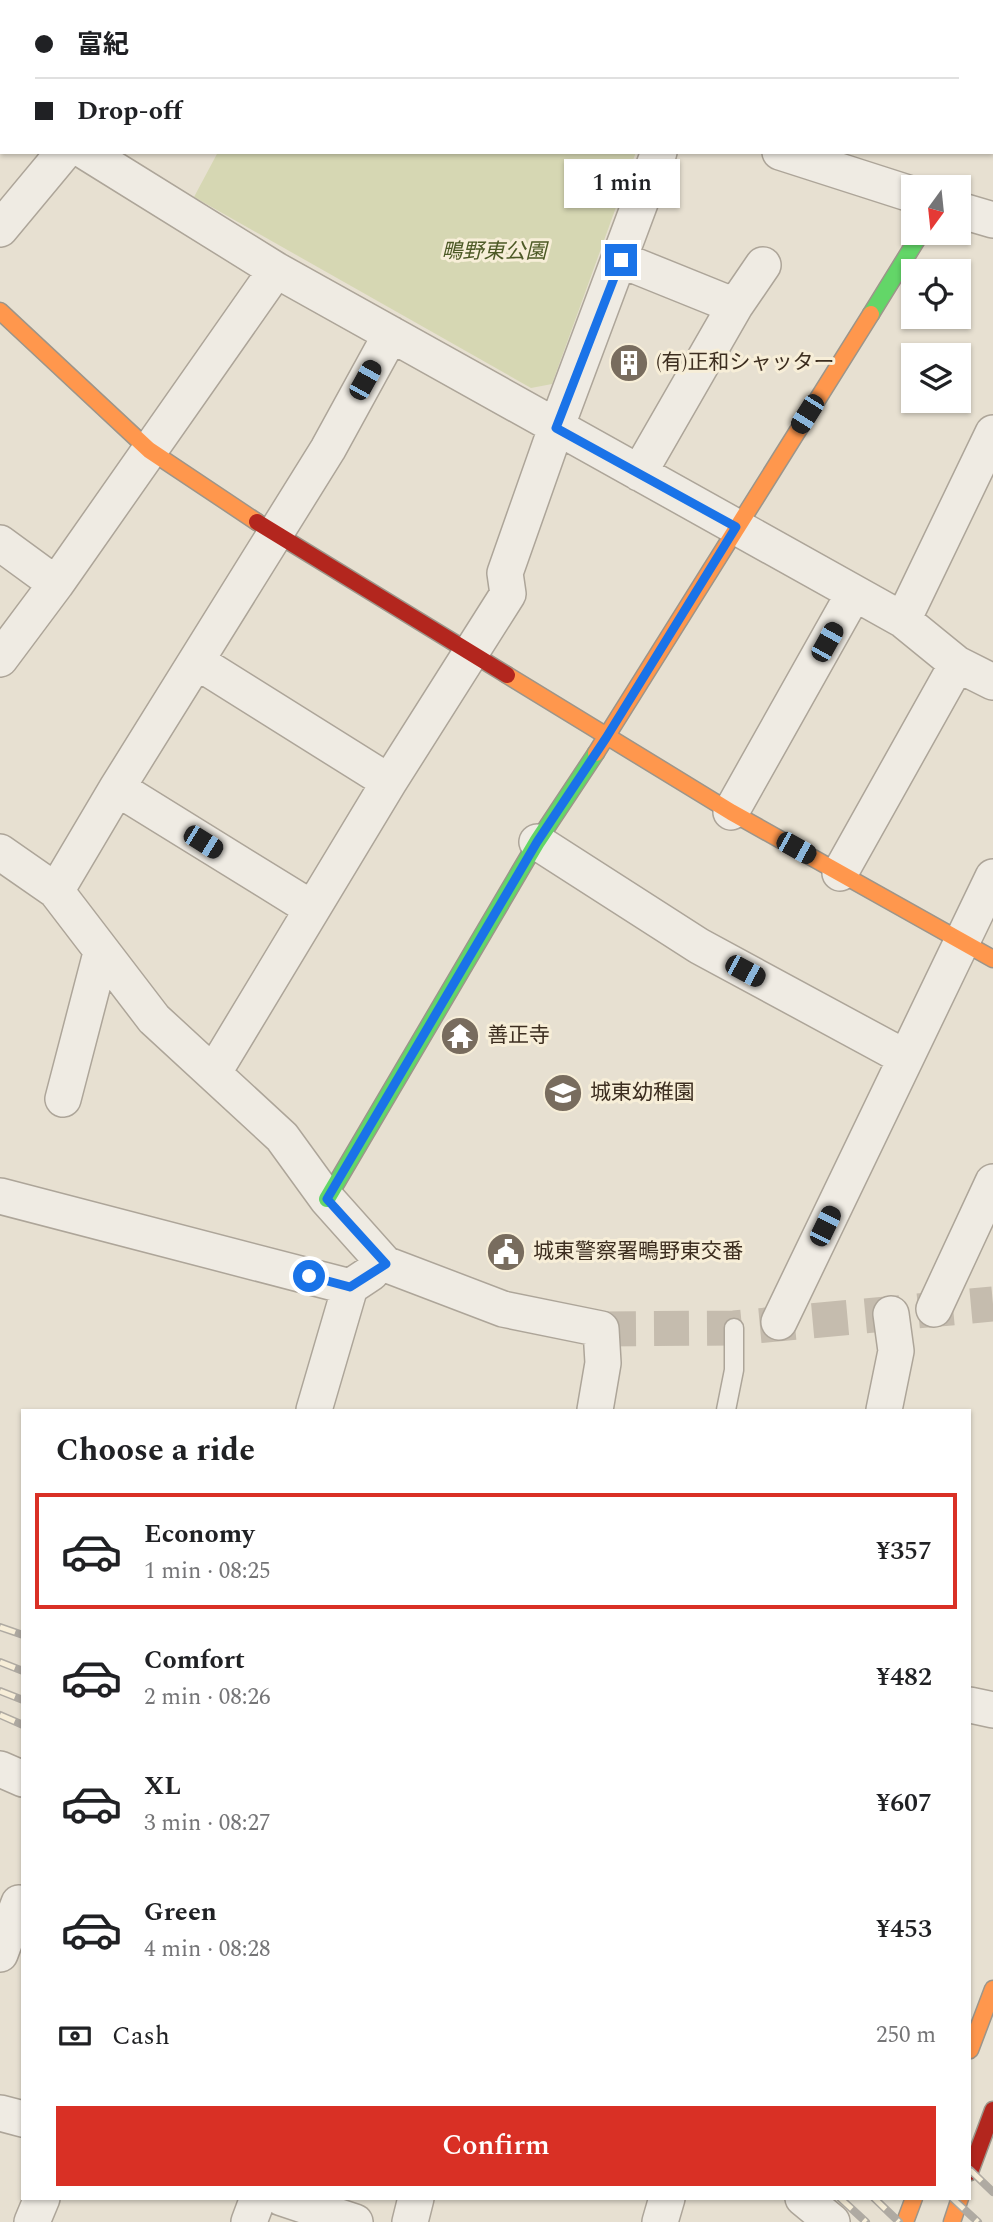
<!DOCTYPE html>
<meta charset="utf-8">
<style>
body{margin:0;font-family:Spectral,"Noto Sans JP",serif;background:#f2f2f2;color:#202124;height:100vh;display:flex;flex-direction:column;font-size:26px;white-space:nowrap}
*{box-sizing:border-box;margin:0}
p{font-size:23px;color:#757577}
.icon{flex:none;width:38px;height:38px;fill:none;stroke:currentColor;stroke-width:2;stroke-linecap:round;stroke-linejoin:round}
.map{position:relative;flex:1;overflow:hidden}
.details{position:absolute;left:21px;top:1409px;width:950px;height:791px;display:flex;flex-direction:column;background:#fff;border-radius:0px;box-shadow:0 2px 5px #0004}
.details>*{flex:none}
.top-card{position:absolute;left:0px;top:0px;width:994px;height:154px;box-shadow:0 2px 5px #0004;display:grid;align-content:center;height:154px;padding:0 35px;background:#fff}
.needle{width:46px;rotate:195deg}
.tools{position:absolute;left:901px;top:175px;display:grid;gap:14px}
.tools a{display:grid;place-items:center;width:70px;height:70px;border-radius:0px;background:#fff;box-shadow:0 2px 5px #0004;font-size:35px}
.end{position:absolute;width:32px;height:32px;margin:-16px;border:9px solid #1a73e8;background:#fff;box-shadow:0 0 0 4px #fff}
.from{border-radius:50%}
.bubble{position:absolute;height:49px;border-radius:0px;background:#fff;box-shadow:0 2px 5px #0004;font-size:23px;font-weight:600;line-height:49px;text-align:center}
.car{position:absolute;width:21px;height:42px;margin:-21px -10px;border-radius:9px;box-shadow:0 0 5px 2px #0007;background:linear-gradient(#222 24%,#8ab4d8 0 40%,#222 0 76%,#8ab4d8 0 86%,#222 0)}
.top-card b{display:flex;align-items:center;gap:24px;height:66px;font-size:26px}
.top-card b+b{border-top:2px solid #e0e0e0}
.top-card i{width:18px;height:18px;background:#202124}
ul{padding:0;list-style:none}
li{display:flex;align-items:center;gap:21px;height:116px;margin:0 14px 10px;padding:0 21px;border:4px solid transparent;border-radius:0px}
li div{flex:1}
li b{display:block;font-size:26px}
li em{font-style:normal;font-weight:600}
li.active{border-color:#d93025}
li>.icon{width:63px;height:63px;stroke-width:1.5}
h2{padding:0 35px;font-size:32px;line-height:84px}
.pay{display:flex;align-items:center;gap:18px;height:77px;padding:0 35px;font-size:26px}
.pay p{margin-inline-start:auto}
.primary-button{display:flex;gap:14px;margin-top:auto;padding:14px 35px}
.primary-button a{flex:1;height:80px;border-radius:0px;background:#d93025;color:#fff;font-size:28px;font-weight:600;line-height:80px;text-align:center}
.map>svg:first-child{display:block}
</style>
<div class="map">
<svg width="993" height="2222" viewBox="0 0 993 2222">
<rect width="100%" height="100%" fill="#e7e0d1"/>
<path fill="#d6d7b3" d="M218,152H636L552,384L531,388L194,197Z"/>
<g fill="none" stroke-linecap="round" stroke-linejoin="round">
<path stroke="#c5bcae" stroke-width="35" stroke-dasharray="35 18" stroke-linecap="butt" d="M601,1329L734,1328L993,1304"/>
<g stroke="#ada599" stroke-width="21">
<path id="lane" d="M726,1410L734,1370V1328"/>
</g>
<g stroke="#ada599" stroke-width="38">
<path id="street" d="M319,0L324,2
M103,2L104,0
M716,2L717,0
M86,152L276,270L903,620L957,664L993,682
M780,152L914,195
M959,210L993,220
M0,229L64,152
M621,260L735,306L639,473
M735,306L763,265
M0,543L56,584
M903,620L993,433
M0,659L56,584L276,270
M196,661L389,782
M117,788L311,908
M731,812L854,593
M537,842L699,946L906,1058
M0,852L56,891L154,1019L282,1137L327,1199L385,1264L503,1309L601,1329L603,1363L595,1410
M840,873L957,664
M56,891L117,788L328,449L391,334
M214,1072L389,782L508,594L505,573L556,428L659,152
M63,1099L101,953
M0,1196L350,1287
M934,1309L993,1182
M779,1322L993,877
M314,1410L350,1287L371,1273
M884,1410L896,1351L891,1314
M970,1705L993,1710
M0,1769L23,1779
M0,1954L19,1903
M0,2113L23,2119
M282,2198L355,2222
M803,2198L832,2222
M32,2222L42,2198
M249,2222L258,2198
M410,2222L416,2198
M660,2222L667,2198"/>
</g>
<g stroke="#9c958a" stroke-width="19">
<path id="fast" d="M871,314L921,233
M327,1199L537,842L596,753"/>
</g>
<g stroke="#9c958a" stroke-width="19">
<path id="slow" d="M0,311L149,450L257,522
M507,675L731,812L993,959
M596,753L871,314
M970,2050L993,1989
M905,2222L914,2198
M952,2222L960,2198"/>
</g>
<g stroke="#9c958a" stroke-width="19">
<path id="jam" d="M257,522L507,675
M970,2172L993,2110"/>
</g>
<use href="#lane" stroke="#efebe3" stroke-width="18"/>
<use href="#street" stroke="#efebe3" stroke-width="35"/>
<use href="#fast" stroke="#63d668" stroke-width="16"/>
<use href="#slow" stroke="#ff974d" stroke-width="16"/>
<use href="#jam" stroke="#b3261e" stroke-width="16"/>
<g stroke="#afaaa2" stroke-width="8">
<path id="rail" d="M0,1627L23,1635
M0,1662L23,1671
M0,1691L23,1700
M0,1715L23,1725
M970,2170L993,2192
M840,2198L866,2222
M874,2198L899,2222
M952,2198L978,2222"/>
</g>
<use href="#rail" stroke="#f7eed8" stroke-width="5" stroke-dasharray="16" stroke-linecap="butt"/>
</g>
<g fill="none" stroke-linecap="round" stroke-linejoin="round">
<path stroke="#1a73e8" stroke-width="9" d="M309,1276L350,1287L386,1264L327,1199L537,842L606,738L736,527L556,428L621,260"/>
</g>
<defs>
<g id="building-disc" transform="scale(2.0125)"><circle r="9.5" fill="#786c5e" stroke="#f7eed8"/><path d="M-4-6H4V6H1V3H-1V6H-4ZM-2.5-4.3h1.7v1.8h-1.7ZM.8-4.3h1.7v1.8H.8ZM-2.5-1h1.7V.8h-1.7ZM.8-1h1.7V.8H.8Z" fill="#fff"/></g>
<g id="temple-disc" transform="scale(2.0125)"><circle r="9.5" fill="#786c5e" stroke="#f7eed8"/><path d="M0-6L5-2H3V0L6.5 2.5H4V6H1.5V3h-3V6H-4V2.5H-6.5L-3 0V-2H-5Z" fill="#fff"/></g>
<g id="school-disc" transform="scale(2.0125)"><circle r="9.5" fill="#786c5e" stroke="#f7eed8"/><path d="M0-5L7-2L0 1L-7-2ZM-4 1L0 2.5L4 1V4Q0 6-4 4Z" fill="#fff"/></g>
<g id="civic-disc" transform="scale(2.0125)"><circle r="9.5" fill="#786c5e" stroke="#f7eed8"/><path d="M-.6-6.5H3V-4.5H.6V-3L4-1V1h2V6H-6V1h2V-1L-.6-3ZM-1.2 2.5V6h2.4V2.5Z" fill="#fff"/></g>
</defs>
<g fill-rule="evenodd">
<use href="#building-disc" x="629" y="363"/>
<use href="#temple-disc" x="460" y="1036"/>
<use href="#school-disc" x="563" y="1093"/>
<use href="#civic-disc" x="506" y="1252"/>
</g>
<g text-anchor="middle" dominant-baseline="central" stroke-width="6" stroke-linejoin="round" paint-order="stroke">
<g font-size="21" font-style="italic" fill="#4d5a26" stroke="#f7eed8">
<text x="494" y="252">鴫野東公園</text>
</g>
<g font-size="21" fill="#3d2e20" stroke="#f7eed8" text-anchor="start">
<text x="656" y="363">(有)正和シャッター</text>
<text x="487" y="1036">善正寺</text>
<text x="590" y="1093">城東幼稚園</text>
<text x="533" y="1252">城東警察署鴫野東交番</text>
</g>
</g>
</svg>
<div class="tools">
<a><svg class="needle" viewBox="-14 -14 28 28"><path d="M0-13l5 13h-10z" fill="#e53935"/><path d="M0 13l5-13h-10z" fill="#757577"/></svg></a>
<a><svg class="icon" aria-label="locate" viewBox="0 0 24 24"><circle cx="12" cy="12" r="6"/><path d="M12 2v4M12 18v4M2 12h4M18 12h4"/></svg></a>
<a><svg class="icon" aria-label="layers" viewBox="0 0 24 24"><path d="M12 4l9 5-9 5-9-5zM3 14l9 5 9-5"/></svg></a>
</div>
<i class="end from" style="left:309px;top:1276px"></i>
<i class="end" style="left:621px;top:260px"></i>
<div class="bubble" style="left:564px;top:159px;width:116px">1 min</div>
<i class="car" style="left:365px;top:380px;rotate:29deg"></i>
<i class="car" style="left:807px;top:414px;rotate:212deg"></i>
<i class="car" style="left:827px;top:642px;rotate:29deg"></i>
<i class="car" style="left:203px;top:842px;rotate:122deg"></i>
<i class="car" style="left:796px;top:848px;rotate:119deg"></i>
<i class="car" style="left:745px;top:971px;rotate:118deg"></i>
<i class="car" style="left:825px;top:1226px;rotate:26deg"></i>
<div class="top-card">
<b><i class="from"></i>富紀</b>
<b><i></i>Drop-off</b>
</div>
<section class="details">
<h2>Choose a ride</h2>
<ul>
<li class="active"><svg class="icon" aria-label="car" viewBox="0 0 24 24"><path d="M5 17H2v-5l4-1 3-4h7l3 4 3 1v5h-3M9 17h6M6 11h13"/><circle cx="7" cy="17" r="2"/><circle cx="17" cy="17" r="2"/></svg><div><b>Economy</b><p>1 min · 08:25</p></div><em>¥357</em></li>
<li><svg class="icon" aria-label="car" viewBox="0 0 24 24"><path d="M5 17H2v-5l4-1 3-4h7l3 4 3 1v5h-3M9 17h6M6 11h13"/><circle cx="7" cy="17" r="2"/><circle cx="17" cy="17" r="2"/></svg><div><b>Comfort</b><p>2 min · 08:26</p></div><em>¥482</em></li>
<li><svg class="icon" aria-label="car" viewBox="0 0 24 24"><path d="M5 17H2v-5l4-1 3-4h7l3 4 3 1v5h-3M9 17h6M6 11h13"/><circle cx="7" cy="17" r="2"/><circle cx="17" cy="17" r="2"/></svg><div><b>XL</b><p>3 min · 08:27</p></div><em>¥607</em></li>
<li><svg class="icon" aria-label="car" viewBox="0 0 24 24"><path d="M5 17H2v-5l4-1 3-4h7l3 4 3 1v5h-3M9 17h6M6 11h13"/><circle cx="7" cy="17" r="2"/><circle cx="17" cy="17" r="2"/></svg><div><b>Green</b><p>4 min · 08:28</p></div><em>¥453</em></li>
</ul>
<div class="pay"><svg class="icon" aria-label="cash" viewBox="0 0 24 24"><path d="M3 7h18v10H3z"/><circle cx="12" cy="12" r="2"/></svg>Cash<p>250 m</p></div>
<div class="primary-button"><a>Confirm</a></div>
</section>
</div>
